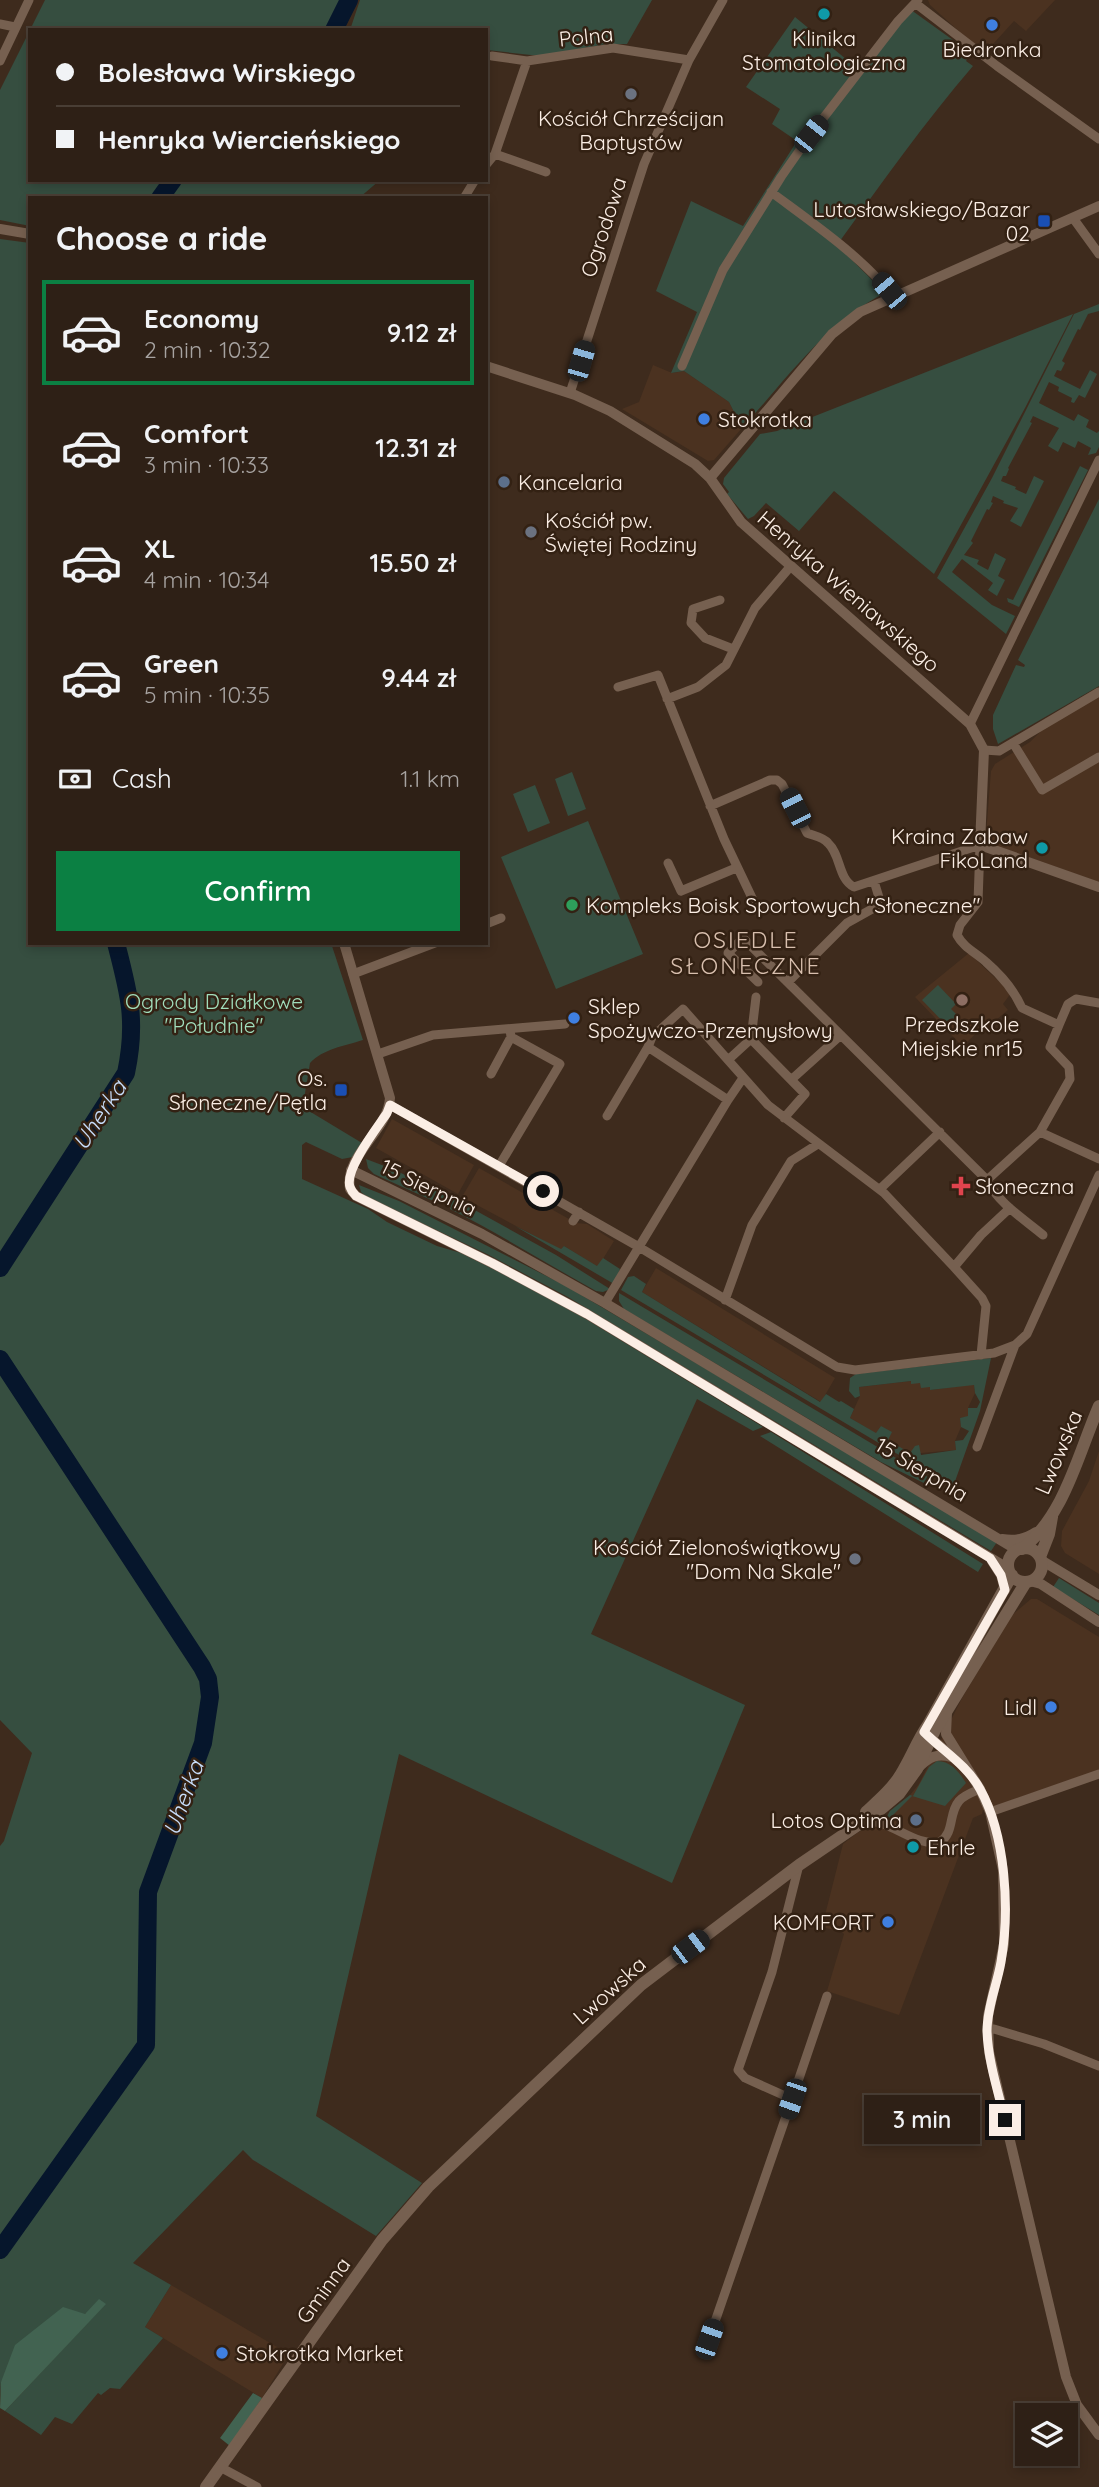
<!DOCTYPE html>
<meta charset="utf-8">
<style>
body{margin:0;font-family:Quicksand,sans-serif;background:#3a2d23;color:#f1f3f6;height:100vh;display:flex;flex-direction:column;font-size:26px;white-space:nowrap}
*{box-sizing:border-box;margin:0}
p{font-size:23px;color:#a7a3a1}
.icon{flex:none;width:38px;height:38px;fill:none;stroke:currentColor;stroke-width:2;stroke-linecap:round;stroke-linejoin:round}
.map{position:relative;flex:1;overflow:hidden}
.drawer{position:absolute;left:28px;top:196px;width:460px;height:749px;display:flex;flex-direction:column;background:#2e2016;border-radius:0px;box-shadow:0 4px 10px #0003,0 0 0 2px #493e35}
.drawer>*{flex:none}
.banner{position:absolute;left:28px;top:28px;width:460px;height:154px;border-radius:0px;box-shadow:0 4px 10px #0003,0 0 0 2px #493e35;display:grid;align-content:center;height:154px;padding:0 28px;background:#2e2016}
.fabs{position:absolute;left:1015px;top:2403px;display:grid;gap:14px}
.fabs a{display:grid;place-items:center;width:63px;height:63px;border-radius:0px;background:#2e2016;box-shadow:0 4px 10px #0003,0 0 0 2px #493e35;font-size:35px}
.end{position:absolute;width:32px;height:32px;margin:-16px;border:9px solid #fbeee5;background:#111;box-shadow:0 0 0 4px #111}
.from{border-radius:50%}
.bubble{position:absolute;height:49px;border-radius:0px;background:#2e2016;box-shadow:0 4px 10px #0003,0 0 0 2px #493e35;font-size:23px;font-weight:600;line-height:49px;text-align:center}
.car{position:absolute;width:21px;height:42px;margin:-21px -10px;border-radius:9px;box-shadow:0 0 5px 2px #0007;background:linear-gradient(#222 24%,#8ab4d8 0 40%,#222 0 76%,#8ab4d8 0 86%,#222 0)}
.banner b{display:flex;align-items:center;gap:24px;height:66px;font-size:26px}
.banner b+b{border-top:2px solid #493e35}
.banner i{width:18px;height:18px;background:#f1f3f6}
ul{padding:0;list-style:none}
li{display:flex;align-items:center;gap:21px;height:105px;margin:0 14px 10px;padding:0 14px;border:4px solid transparent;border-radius:0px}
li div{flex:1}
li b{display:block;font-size:26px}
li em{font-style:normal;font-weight:600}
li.current{border-color:#0b8043}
li>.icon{width:63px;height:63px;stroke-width:1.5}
h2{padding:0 28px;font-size:32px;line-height:84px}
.pay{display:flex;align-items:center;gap:18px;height:77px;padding:0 28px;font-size:26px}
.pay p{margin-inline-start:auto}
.cta{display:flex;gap:14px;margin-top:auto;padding:14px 28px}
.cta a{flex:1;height:80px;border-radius:0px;background:#0b8043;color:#fff;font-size:28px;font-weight:600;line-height:80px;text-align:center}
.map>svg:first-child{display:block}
</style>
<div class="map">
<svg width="1099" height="2487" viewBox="0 0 1099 2487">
<rect width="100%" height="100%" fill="#3e2b1d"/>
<path fill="#4b3220" d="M928,0H1055L1026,31L1014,21L984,54L930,5Z
M653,365L672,373L684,371L729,402L742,428L714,460L708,461L622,409L639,402Z
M1099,695V882L994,845L986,835L991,771L995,764L1030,742L1045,727Z
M969,953L1011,993L1003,1004L1008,1010L989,1026L985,1025L966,1043H959L915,997Z
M392,1119L474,1165L458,1194L376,1148Z
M479,1168L576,1223L587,1224L614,1241L598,1267L564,1246L561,1250L462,1197Z
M656,1268L835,1378L821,1402L642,1292Z
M911,1381L920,1383L930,1387L931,1390L974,1384L975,1393L968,1408L969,1417L960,1418L961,1427L955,1441L956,1450L910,1454L850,1418L860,1396L859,1387Z
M1099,1451V1574L1065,1553L1061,1546L1062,1531L1089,1481Z
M1031,1599H1037L1099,1637V1770L983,1810L982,1814L973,1818L899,2015L827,1991L844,1934L842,1932L822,1927L843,1844L857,1833L886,1818L890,1811L910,1795L919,1784L962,1698L1011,1616Z
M171,2285L289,2354L262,2398L145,2327Z"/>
<path fill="#364e40" d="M45,0H342L330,26L344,30H30Z
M360,0H652L627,44H606L540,56L487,50L486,30H350Z
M907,7L971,53L966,61L973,66C924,123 881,184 837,245L885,293C826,322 786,380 742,428L729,402L684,371L671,373L697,312L656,291L691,201L743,226L797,141L772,124L780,109L746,87L795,17L858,69Z
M30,30V180H380L359,198H30V226L0,220V90Z
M0,239L30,243V943H331L363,1040C344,1046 323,1049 310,1063L304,1099L309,1111L362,1143L353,1157L342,1159L306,1142L302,1145V1179L368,1209L387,1222L437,1246L461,1253L519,1282L584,1318L763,1427L753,1431L697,1399L591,1634L745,1705L672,1883L399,1754L316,2116L422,2183L376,2236L253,2160L243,2150L133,2263L171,2285L145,2327L163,2338L120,2389L110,2388L101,2395L98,2393L72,2424L55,2417L41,2435L5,2411L105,2304L85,2314L1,2382L0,2397V1846L4,1841L32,1753L0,1720Z
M1099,304V311L1088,314L1080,330L1078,329L1062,361L1065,363L1061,371L1057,370L1054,376L1080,389L1090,370L1097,374L1085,398L1079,395L1074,403L1071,402L1072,398L1058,391L1059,387L1049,382L1039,403L1074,421L1078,414L1089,420L1086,427L1097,433L1099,431V447L1096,453L1088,455L1091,448L1078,441L1075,448L1063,442L1058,452L1048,446L1059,428L1033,416L1030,422L1032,423L1008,468L1009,469L1006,476H1003L1001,481L1016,487L1015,489L1026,494L1034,476L1044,481L1021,527L1010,521L1018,508L1003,503L1004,501L993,496L991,502L993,503L989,510L987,509L971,541L973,543L964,555L979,560L977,564L988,570L995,553L1006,559L998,576L1005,580L997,596L988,590L993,583L962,559L952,572L992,605L1015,616L1006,634L937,578L992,478L1074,314Z
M1073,314L1025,408L934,574L834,491L799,531L766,503L754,516L748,519L727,494L729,492L723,484L724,478L760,434L777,431Z
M1080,466L1088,470L1019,607L1008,602L1007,598L1013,600Z
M1099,499V686L998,744L993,729V715L1016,665L1024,667L1025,665L1018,660Z
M572,772L586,809L568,816L555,779Z
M535,785L550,823L528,832L513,794Z
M588,821L643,954L556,989L501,857Z
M938,985L956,1004L951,1009L959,1017L948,1027L922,1000Z
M366,1159L395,1170L451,1198L440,1204L374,1174L368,1168Z
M359,1185L399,1201L566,1286L997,1542L991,1551L568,1297L489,1255L367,1197L361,1192Z
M453,1198L556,1255L610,1289L603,1292L596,1291C547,1264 500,1234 450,1209L451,1206L446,1203Z
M515,1226L561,1249L564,1246L597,1266L603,1258L620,1269L614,1284Z
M634,1276L646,1284L642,1292L820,1402L826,1394L839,1402L841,1401L854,1409L850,1418L876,1433L881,1426L892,1432L888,1440L910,1453L915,1446L919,1445L921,1455L956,1450L955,1441L963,1440L969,1431L961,1427L960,1418L968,1416V1408H977L980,1402L975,1393L974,1385L930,1390V1387L921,1388L920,1383L911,1384V1381L859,1387L860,1396L855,1398L849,1391L850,1378L856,1374L991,1358L980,1411L953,1487L621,1290L628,1277Z
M619,1293L933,1480L930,1486L881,1462L624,1309L619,1301Z
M771,1432L983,1564L978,1572L760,1436Z
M1059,1578L1099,1603V1615L1053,1587Z
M937,1761C951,1761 959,1772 966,1783L945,1806L912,1796L890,1818H886L890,1811L910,1795L913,1796L929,1767Z"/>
<path fill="#426351" d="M99,2299L106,2304L5,2411L0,2408L1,2382L15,2345L63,2307L85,2314Z
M253,2393L262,2398L230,2446L220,2438Z"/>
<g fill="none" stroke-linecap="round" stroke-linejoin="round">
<path stroke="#06162c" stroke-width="18" d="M334,30L349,0
M160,198L173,180
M0,1268L126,1073C137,1021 129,993 116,943
M0,1359L202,1667L208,1679L210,1697L203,1743L148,1892L146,2045L0,2250"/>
<path stroke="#766050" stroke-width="9" d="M915,3L997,66L1099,139
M0,24L15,27
M492,56L527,61L613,48L689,60
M0,61L29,0
M495,154L546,172
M486,165L495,154L527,61
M771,192C814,224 860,255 894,297
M464,198L475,180
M1073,218L1099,254
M682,366L723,270L781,177L811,134L898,21L918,0
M570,393L644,164L689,60L723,0
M720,600L693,609L691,623L705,638L733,649
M618,687L658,675L724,839L754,902
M667,699L698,687L726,665L755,608L790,567
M970,724L1099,460
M1013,743L1042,790L1099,757
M984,750L999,751L1099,692
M710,806L770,780H777L782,784L807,833C814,836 823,837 828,843C841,855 838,879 854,887L980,845L978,902L960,925L957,935C964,948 975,952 986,962C1001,975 1014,990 1022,1008L1059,1025L1050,1047L1069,1067L1070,1079L1040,1132L987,1180
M668,863L681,891L736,868
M486,924L501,918
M353,974L435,943
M758,982L728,953L743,938L987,1180C998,1203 1024,1219 1043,1235
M788,982L847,923L881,904L874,881
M756,997L751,1039L728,1060L768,1105L884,1193L954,1267
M1059,1025L1068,1004L1076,999L1099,1003
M751,1039L805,1094L784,1118
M648,1047L652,1037L683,1009L728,1060
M378,1054L433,1035L565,1024
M491,1074L511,1037
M792,1079L841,1035
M728,1100L743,1078
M390,1105L639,1247L837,1367L855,1370L994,1353L1015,1345L1027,1334L1099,1175
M1040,1132L1099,1159
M499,1166L560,1064L511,1037L510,1029
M880,1189L940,1132
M573,1221L579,1212
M725,1300L752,1225L791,1161L818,1144
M605,1303L728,1100L648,1047L607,1116
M981,1355L986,1306L982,1298L954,1267L981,1235L1010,1208
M977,1447L1015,1345
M990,1812L1099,1774
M864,1821C891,1819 913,1847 940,1842C955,1832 948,1814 959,1801C964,1795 973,1792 980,1789
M987,2030L994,2029L1044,2044L1099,2066
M792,2099L827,1996
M709,2339L792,2099L745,2078L738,2070L772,1972L799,1865
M220,2467L257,2487"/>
<path stroke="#766050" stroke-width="10" d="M0,229L30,234
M486,366L575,395L610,411L695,464L710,478L741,522L970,724L984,750L980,845L1099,887
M710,478L832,334L860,312L1099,206
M344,943L390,1098C388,1131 344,1155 350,1189L356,1196L492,1263L587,1314L1009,1569
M351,1170L482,1234L605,1303L1017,1550
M1002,1539C1016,1541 1025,1539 1036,1532
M1041,1560L1099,1595
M992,1561L1001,1575L1005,1590
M1030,1581L1041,1584L1099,1622
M947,1712L946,1734L980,1789L990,1812L1003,1870L1004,1944L988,2016L989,2052L1066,2377L1077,2405L1099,2435
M926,1734L961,1764
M919,1767C929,1757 937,1753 951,1757"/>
<path stroke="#766050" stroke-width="12" d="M1008 1565a17 17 0 1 1 34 0a17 17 0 1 1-34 0Z
M1022,1549C1065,1515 1078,1454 1099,1406
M1040,1557L1049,1534L1052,1517
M866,1812C879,1800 892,1789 901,1774C911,1758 917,1741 928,1725L1012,1575
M206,2487L382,2240L428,2187L641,1985L799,1865L880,1810L899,1794L917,1769L935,1730L1026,1582"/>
</g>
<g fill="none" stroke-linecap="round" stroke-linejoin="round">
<path stroke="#fbeee5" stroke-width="9" d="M543,1191L390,1105L387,1113C377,1128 344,1170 350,1187C351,1190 354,1194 356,1196L492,1263L587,1314L990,1558L1001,1575L1005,1590L924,1732C943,1751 967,1765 980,1789C1006,1836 1010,1910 1001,1962C997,1985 987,2007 987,2031C988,2061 998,2091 1005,2120"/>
</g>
<g fill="#0f9aa8" stroke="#332113" stroke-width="2.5">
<circle cx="824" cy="14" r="7"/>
<circle cx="1042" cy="848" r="7"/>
<circle cx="913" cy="1847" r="7"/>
</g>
<g fill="#3f7fe0" stroke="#332113" stroke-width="2.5">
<circle cx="992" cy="25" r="7"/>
<circle cx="704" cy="419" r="7"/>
<circle cx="574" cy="1018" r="7"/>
<circle cx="1051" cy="1707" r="7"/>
<circle cx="888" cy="1922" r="7"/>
<circle cx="222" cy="2353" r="7"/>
</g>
<g fill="#6b7280" stroke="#332113" stroke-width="2.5">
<circle cx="631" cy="94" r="7"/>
<circle cx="531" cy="532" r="7"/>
<circle cx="855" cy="1559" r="7"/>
</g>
<g fill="#1a4fb4" stroke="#332113" stroke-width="2.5">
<rect x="1037" y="214" width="14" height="14" rx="3.5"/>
<rect x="334" y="1083" width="14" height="14" rx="3.5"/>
</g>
<g fill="#5c6f8a" stroke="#332113" stroke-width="2.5">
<circle cx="504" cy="482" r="7"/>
<circle cx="916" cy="1820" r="7"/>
</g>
<circle fill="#2e9e5b" stroke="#332113" stroke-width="2.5" cx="572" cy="905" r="7"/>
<circle fill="#8d6e63" stroke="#332113" stroke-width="2.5" cx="962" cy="1000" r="7"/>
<path fill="#e0444e" stroke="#332113" stroke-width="2.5" d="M957.5 1175.5h7v7h7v7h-7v7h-7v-7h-7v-7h7z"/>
<g text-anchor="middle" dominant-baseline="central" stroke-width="5" stroke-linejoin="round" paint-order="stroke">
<g font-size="21" fill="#fbeee5" stroke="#332113">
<text transform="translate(586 36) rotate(-6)">Polna</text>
<text transform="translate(603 227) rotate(-72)">Ogrodowa</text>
<text transform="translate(849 591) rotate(41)">Henryka Wieniawskiego</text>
<text transform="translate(429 1187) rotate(26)">15 Sierpnia</text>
<text transform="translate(1058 1452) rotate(-67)">Lwowska</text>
<text transform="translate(922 1469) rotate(31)">15 Sierpnia</text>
<text transform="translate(609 1990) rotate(-42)">Lwowska</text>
<text transform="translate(323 2290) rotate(-54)">Gminna</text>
</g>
<g font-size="21" fill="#fbeee5" stroke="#332113" text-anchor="start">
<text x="824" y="38" text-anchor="middle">Klinika<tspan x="824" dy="24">Stomatologiczna</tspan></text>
<text x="992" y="49" text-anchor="middle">Biedronka</text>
<text x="631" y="118" text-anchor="middle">Kościół Chrześcijan<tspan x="631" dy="24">Baptystów</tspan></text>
<text x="1030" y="209" text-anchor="end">Lutosławskiego/Bazar<tspan x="1030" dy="24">02</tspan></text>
<text x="718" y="419">Stokrotka</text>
<text x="518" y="482">Kancelaria</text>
<text x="545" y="520">Kościół pw.<tspan x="545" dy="24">Świętej Rodziny</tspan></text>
<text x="1028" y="836" text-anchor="end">Kraina Zabaw<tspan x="1028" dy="24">FikoLand</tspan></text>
<text x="586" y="905">Kompleks Boisk Sportowych "Słoneczne"</text>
<text x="588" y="1006">Sklep<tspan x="588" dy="24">Spożywczo-Przemysłowy</tspan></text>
<text x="962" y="1024" text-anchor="middle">Przedszkole<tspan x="962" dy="24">Miejskie nr15</tspan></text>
<text x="327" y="1078" text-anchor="end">Os.<tspan x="327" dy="24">Słoneczne/Pętla</tspan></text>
<text x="975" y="1186">Słoneczna</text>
<text x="841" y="1547" text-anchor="end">Kościół Zielonoświątkowy<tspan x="841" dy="24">"Dom Na Skale"</tspan></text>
<text x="1037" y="1707" text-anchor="end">Lidl</text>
<text x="902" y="1820" text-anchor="end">Lotos Optima</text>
<text x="927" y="1847">Ehrle</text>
<text x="874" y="1922" text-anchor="end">KOMFORT</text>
<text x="236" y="2353">Stokrotka Market</text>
</g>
<g font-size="21" fill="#a1debc" stroke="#332113">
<text x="214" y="1001">Ogrody Działkowe<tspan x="214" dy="24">"Południe"</tspan></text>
</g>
<g font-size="23" letter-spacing="2" fill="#d8bfae" stroke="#332113">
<text x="746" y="939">OSIEDLE<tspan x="746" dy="26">SŁONECZNE</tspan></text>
</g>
<g font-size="23" font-style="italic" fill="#c7ddfb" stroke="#332113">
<text transform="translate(99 1115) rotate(-57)">Uherka</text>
<text transform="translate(183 1798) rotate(-70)">Uherka</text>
</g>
</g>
</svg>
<div class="fabs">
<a><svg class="icon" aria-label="layers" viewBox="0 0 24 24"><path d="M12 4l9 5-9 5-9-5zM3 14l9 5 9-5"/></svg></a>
</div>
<i class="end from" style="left:543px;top:1191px"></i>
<i class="end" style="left:1005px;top:2120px"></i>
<div class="bubble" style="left:864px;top:2095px;width:116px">3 min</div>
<i class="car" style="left:811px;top:134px;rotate:38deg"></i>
<i class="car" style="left:889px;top:291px;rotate:320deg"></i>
<i class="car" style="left:581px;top:361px;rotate:16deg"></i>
<i class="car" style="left:795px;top:808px;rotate:333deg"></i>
<i class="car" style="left:690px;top:1947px;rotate:53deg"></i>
<i class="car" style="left:792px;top:2099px;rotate:199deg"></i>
<i class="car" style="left:709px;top:2339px;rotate:19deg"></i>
<div class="banner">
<b><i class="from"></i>Bolesława Wirskiego</b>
<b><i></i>Henryka Wiercieńskiego</b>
</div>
<section class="drawer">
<h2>Choose a ride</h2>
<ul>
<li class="current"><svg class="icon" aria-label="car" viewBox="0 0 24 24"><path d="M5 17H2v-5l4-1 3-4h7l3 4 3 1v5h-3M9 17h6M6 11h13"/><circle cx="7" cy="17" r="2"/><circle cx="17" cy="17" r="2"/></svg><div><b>Economy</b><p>2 min · 10:32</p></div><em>9.12 zł</em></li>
<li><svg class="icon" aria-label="car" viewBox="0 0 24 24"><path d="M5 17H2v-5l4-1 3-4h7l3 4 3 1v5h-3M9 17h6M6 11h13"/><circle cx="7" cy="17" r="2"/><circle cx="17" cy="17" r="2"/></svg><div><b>Comfort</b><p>3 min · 10:33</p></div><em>12.31 zł</em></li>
<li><svg class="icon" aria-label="car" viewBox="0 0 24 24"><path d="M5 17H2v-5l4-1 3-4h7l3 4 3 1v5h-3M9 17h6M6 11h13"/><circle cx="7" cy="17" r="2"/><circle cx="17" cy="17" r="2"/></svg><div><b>XL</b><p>4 min · 10:34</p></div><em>15.50 zł</em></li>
<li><svg class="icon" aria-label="car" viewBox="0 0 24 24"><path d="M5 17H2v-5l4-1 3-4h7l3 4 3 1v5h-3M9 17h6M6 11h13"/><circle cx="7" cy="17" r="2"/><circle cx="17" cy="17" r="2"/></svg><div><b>Green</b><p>5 min · 10:35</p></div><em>9.44 zł</em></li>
</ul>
<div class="pay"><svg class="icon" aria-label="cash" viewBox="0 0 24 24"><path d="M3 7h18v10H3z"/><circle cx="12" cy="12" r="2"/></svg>Cash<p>1.1 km</p></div>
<div class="cta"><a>Confirm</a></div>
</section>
</div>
